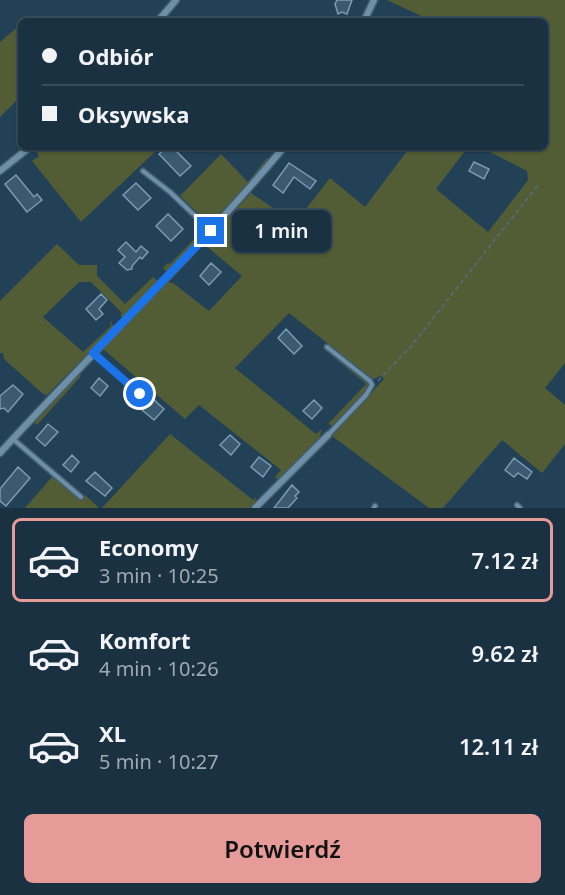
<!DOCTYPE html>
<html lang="pl">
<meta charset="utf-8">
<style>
body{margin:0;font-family:"Noto Sans",sans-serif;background:#233948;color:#f1f3f6;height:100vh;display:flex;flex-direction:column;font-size:22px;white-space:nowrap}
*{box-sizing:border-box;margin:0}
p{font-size:20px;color:#9fa9b1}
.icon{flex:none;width:33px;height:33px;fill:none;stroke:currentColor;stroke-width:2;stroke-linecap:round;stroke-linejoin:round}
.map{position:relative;height:508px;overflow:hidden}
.side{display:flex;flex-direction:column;background:#1a3141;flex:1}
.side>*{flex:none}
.banner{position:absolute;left:18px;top:18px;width:530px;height:132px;border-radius:9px;box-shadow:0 2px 4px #0004,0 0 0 2px #384c5a;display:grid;align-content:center;height:132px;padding:0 24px;background:#1a3141}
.end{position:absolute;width:27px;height:27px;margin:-14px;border:8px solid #1a73e8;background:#fff;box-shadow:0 0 0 3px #fff}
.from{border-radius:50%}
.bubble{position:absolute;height:42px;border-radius:9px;background:#1a3141;box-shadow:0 2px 4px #0004,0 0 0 2px #384c5a;font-size:20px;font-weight:600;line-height:42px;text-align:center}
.banner b{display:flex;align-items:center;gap:21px;height:57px;font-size:22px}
.banner b+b{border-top:2px solid #384c5a}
.banner i{width:15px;height:15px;background:#f1f3f6}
ul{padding:10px 0 0;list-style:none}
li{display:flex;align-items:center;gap:18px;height:84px;margin:0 12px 9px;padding:0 12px;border:3px solid transparent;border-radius:9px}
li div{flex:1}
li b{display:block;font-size:22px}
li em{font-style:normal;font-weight:600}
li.selected{border-color:#e69b98}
li>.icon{width:54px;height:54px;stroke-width:1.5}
.primary-button{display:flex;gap:12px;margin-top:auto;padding:12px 24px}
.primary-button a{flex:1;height:69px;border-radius:9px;background:#e69b98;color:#111;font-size:24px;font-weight:600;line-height:69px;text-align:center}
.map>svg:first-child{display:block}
</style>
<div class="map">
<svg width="565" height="508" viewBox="0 0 565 508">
<rect width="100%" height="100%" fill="#224157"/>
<path fill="#525d36" d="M387,0H565V363L545,388L565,405V444L542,473L502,440L443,508H429L332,436L384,379L381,376L373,379L289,313L235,368L316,434L322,429L319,439L280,481L275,477L281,470L199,405L185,419L102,348L168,282L173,283L209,311L242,276L205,245L206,241L251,193L295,223L330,178L365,207L410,147H468L436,189L488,232L528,180L527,171L490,152L492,147H544V21H432Z
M21,24V96L0,117V42Z
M34,147H160L81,222L32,161L39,156Z
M221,154L248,182L267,158L268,160L212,226L180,196Z
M197,224L204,229L202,236L168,273L163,268L168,263L170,264L203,230Z
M57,244L79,265H97V276L125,304L153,277L159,282L123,318L120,316L122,313L91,282H79L43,317L83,352L111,326L110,320L114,327L47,395L43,394L4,359L3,353H0V301Z
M324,349L368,384L364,394L337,424L333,426L328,424L366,384Z
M77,373L81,376L37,425L32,421Z
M170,434L253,500L256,497L255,503L251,508H102Z
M15,445L80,500L85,495L99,508H25L52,477Z"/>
<path fill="#3b5a71" stroke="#7a9bb4" stroke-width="1.5" d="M337,0H352L347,14L342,12L338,14L335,4Z
M167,147H172L191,166L180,176L159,154Z
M474,162L489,169L484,179L469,171Z
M289,163L316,181L310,189L294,177L283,193L273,185Z
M16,175L34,197L37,194L42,200L27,212L5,184Z
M136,183L151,198L138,210L123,195Z
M168,214L183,229L171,241L156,226Z
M126,242L136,252L141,246L148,252L142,259L140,257L132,266V269L127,270L119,263L125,257L118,250Z
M211,263L221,272L209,285L200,276Z
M101,294L107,300L99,309L103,314L96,320L86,309Z
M286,329L302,346L294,354L278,338Z
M99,378L108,386L100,396L91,388Z
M13,385L23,394L8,412L4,408L0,409V396Z
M152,398L164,409L154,420L142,410Z
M314,400L322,408L312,419L303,411Z
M48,424L58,432L45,446L36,438Z
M230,435L240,444L231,455L220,445Z
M72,455L79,462L71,472L63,465Z
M259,457L271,466L263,477L251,467Z
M514,458L532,472L527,479L518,473L514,477L505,470Z
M18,467L30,478L6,506L0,501V489Z
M95,472L112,488L105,496L86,481Z
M292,485L299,492L295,496L297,498L288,508H274Z"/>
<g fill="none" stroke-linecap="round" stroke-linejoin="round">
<g stroke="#435e70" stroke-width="7">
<path id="service" d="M143,171L170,192L211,231
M327,347L370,381L372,385L366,395L328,435
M94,353L140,394
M13,439L81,497
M517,505L520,508
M374,508L375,506"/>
</g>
<g stroke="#435e70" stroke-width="9">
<path id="minor" d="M158,21L176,0
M364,21L374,0
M0,171L30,147
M0,453C94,350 195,254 284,147
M255,508L328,435"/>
</g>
<path stroke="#546f82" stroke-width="1.5" stroke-dasharray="4.5 3" stroke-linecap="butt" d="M378,381L413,344L538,185"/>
<use href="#service" stroke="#6e8fa8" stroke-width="4"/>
<use href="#minor" stroke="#6e8fa8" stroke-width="6"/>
</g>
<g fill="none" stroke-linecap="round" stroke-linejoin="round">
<path stroke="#1a73e8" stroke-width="8" d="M140,394L93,353L211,231"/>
</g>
</svg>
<i class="end from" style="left:140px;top:394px"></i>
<i class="end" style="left:211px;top:231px"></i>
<div class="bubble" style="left:232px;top:210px;width:99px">1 min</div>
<div class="banner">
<b><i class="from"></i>Odbiór</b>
<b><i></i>Oksywska</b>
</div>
</div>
<section class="side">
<ul>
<li class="selected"><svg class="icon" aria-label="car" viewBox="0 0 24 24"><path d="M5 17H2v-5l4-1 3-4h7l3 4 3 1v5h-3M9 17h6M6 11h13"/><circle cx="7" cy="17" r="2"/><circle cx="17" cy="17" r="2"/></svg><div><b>Economy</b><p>3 min · 10:25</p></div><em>7.12 zł</em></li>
<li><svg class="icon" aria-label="car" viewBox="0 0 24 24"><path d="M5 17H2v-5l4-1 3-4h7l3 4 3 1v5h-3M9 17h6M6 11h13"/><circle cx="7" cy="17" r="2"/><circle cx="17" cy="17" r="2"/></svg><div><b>Komfort</b><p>4 min · 10:26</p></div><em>9.62 zł</em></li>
<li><svg class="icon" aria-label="car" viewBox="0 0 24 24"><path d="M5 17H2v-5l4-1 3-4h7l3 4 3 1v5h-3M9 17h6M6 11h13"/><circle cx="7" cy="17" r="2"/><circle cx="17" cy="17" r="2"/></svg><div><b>XL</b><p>5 min · 10:27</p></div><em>12.11 zł</em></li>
</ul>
<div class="primary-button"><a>Potwierdź</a></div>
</section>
